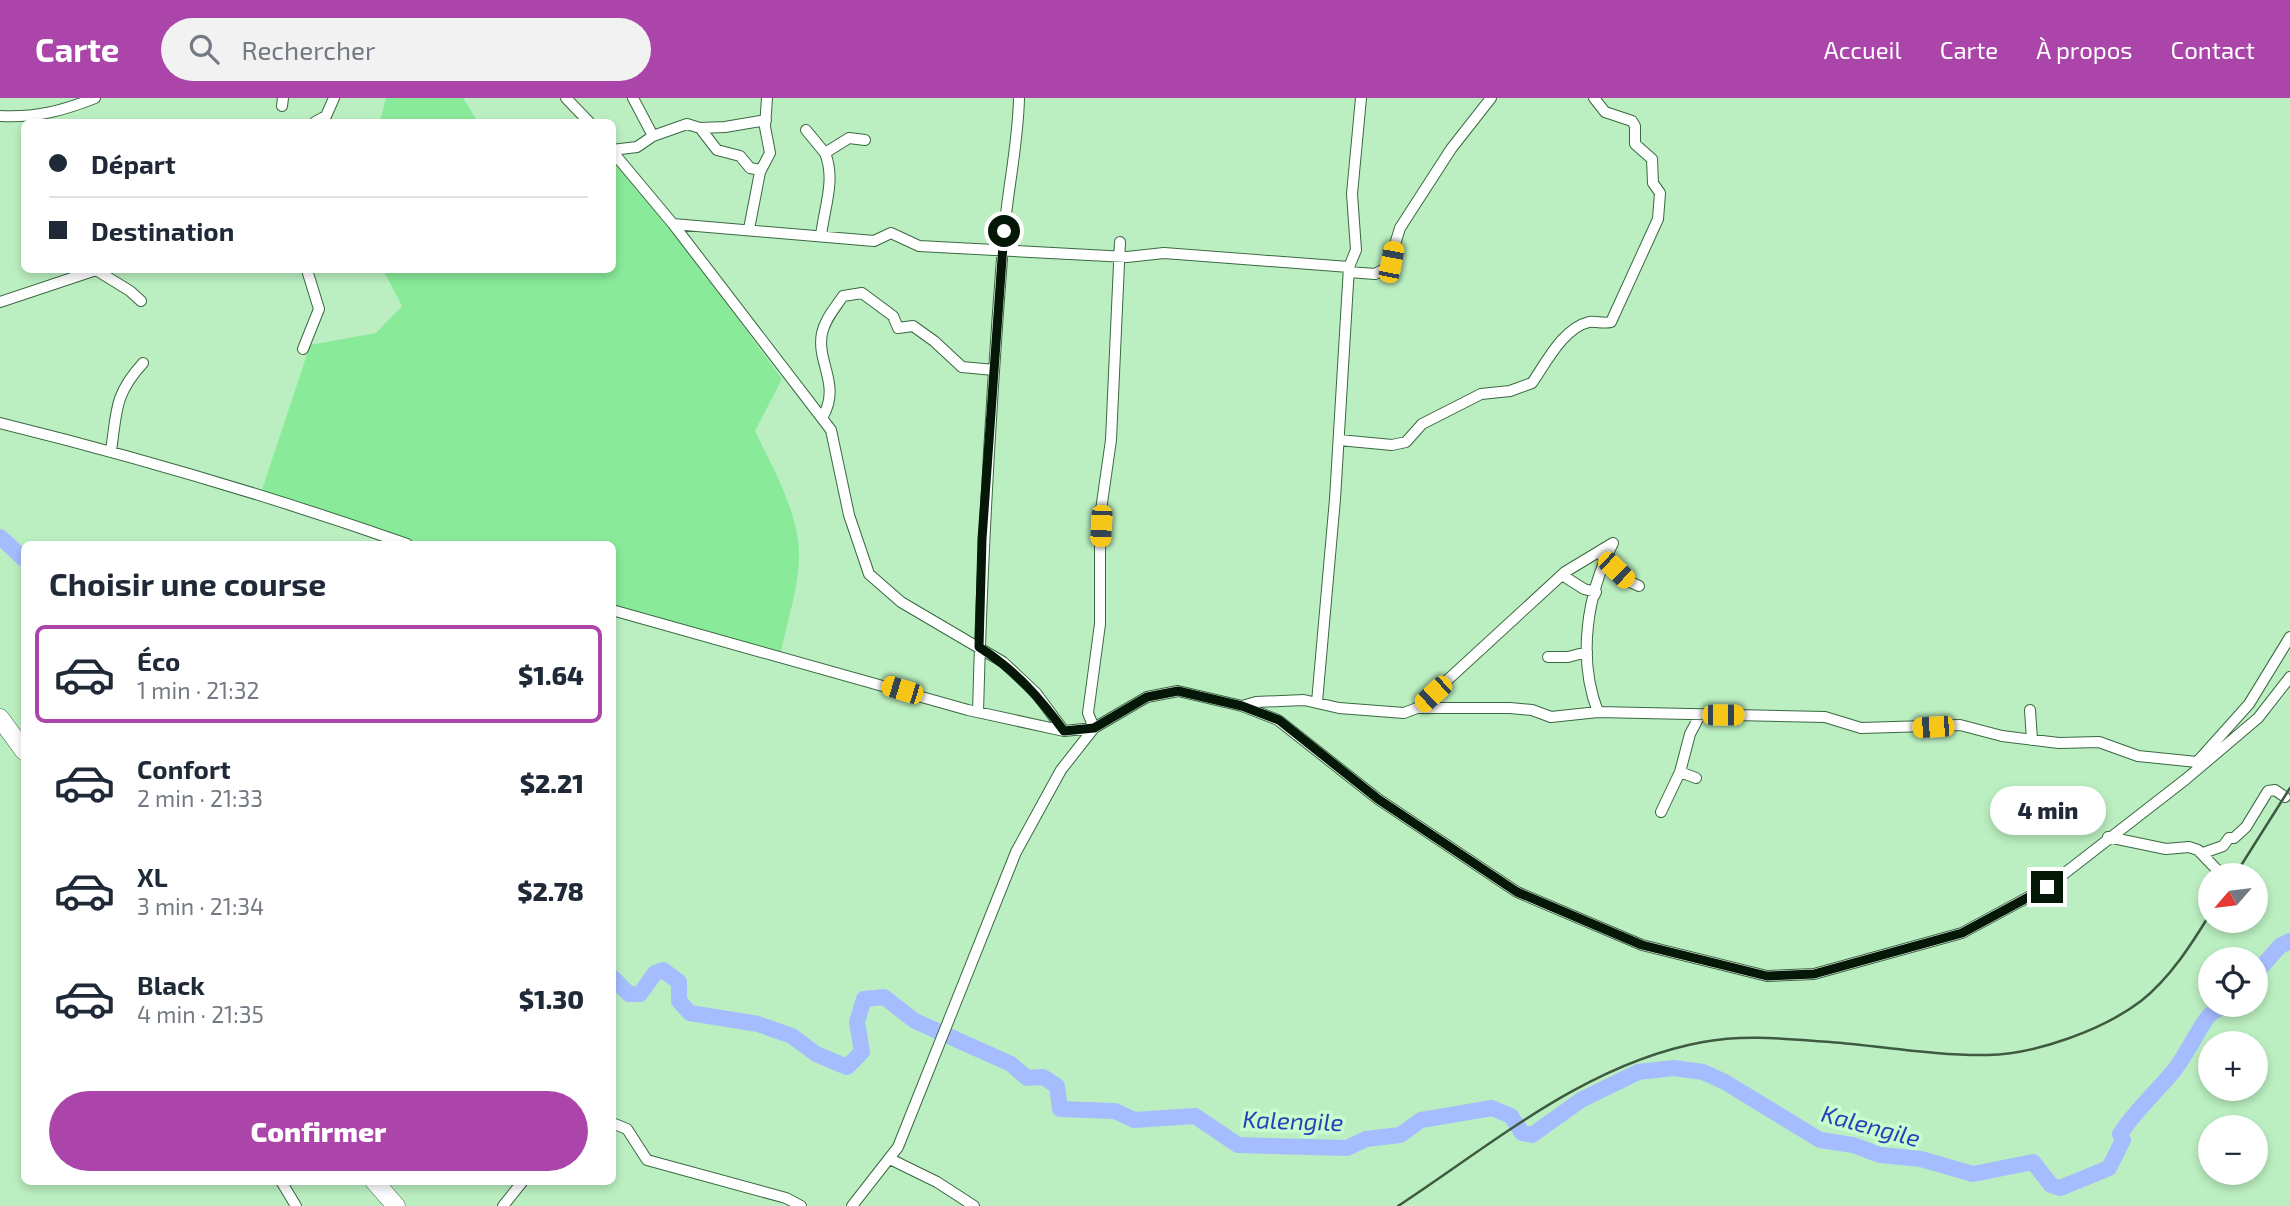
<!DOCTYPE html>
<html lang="fr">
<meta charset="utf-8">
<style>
body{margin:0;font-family:"Exo 2",sans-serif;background:#f2f2f3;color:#1f2937;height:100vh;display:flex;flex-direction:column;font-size:26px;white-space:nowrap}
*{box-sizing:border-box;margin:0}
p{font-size:23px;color:#747a83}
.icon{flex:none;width:38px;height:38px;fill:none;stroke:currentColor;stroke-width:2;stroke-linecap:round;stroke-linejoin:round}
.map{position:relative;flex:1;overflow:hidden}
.drawer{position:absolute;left:21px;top:443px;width:595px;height:644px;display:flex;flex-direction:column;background:#fff;border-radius:10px;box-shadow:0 4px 10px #0003}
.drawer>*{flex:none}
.banner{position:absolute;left:21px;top:21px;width:595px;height:154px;border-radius:10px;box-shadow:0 4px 10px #0003;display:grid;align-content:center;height:154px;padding:0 28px;background:#fff}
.needle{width:46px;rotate:242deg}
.fabs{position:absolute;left:2198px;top:765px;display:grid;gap:14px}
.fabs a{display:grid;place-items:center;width:70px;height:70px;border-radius:50%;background:#fff;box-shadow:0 4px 10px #0003;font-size:35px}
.end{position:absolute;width:32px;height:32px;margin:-16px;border:9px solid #051808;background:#fff;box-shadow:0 0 0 4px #fff}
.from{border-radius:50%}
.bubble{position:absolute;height:49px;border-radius:24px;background:#fff;box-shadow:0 4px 10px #0003;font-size:23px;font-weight:800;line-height:49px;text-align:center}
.car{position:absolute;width:21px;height:42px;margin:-21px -10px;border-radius:9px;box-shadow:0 0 5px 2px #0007;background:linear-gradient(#f5c518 24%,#345 0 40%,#f5c518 0 76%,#345 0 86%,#f5c518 0)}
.banner b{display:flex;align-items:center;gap:24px;height:66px;font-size:26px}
.banner b+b{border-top:2px solid #e0e1e3}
.banner i{width:18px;height:18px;background:#1f2937}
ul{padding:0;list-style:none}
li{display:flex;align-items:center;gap:21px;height:98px;margin:0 14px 10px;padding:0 14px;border:4px solid transparent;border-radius:10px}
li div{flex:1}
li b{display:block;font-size:26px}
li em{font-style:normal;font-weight:800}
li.current{border-color:#ab45aa}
li>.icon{width:63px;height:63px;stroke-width:1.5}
h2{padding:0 28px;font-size:32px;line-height:84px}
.action{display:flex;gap:14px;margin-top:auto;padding:14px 28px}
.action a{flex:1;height:80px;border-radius:42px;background:#ab45aa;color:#fff;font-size:28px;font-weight:800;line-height:80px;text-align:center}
header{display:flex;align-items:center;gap:42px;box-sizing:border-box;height:98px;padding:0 35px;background:#ab45aa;color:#fff}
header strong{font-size:33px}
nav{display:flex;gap:38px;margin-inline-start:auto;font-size:24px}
.search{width:490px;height:63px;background:#f2f2f3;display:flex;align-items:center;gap:18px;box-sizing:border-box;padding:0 24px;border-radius:38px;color:#747a83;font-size:26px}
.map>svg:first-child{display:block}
</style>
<header>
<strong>Carte</strong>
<div class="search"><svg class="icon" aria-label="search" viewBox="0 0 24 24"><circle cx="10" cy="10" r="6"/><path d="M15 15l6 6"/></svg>Rechercher</div>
<nav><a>Accueil</a><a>Carte</a><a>À propos</a><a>Contact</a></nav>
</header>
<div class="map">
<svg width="2290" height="1108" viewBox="0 0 2290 1108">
<rect width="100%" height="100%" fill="#bbefc1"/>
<path fill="#89ea9a" d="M386,0H463L478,24H380Z
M613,62L700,169L782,281L755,333C772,368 792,403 798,442C803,477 788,519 781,554L613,507L612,446H420L262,392L310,247L376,235L402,208L383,172H612Z"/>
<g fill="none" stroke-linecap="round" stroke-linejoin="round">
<path stroke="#a5bdfe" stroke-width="16" d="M0,439L24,461
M2256,875L2280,848L2290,843
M612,879L629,896H640L655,875L663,872L679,884V903L690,915L758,926L792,938L816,956L847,969L862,954L857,924L864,901L884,899L915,923L1011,966L1027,980L1043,979L1057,988L1060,1011L1115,1013L1134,1022L1195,1018L1238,1047L1347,1050L1366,1041L1400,1037L1421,1022L1492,1010L1511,1018L1522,1035L1532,1037L1581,1002L1638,974L1674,970L1703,974L1725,984L1820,1042L1853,1047L1880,1057L1921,1061L1973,1076L2033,1064L2051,1087L2060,1090L2109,1070L2123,1042L2120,1036C2135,1013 2155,995 2172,975C2186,958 2195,937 2207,920C2212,913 2222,909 2230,906"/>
<g stroke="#396941" stroke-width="12">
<path id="minor" d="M566,0L589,24
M282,8L283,0
M0,18C35,20 62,13 95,0
M315,24L326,18L334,0
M700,30L725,29L766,22
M806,32L825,55L849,40L865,42
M653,38L687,26L700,30L717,52L740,58L750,70L761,72
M612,52L637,49L653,38L633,0
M612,53L673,126L831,332L849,417L869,476L901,504L1003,564L1036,595L1064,633
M673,126L874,143L891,135L919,148L1127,159L1164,155L1349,169
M749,131L760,74L770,55L765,29L767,0
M821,138C824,110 836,82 825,55
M1349,174L1375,176L1388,169L1400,130L1451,51L1491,0
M0,204L96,172L130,193L141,203
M303,251L319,211L307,172
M822,320C842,287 816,265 822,235C825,221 835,210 843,198L862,195L893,218L898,230L913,228L934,243L962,269L994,272
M0,325C138,359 273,399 407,446
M1339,342L1392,347L1406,344L1422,326L1481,296L1510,293L1532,285C1546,265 1563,230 1589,224C1596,223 1604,226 1611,224L1658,121L1660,95L1653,85L1652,61L1635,46V28L1632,23L1605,14L1594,0
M111,353C117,312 114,297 143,265
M1603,460L1628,483L1639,488
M1562,477L1584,491L1596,494L1594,498
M612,512L968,612L1064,633L1094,630L1088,615L1100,526V419L1111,342L1120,144
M1548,559H1568L1587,554
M1317,604L1335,401L1349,169L1356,152L1352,96L1361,0
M1242,608L1256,604L1304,602L1339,610L1404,615L1417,610H1510L1532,612L1551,619L1598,614L1825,619L1861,630L1960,627L2002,638L2059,645L2099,644L2138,658L2197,664
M1417,610L1565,474L1613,445
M2030,612L2032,642
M978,614C982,458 991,303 1003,147C1006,98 1018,50 1019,0
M1598,614C1577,560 1587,496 1613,445
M2197,664L2249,606L2290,539
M1680,674L1696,680
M1661,714L1680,674L1690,636L1700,617
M2108,739L2166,751L2189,749L2198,752L2220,775L2226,777
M2203,755L2223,748L2229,740H2234L2246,729L2268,693L2275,692L2285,699
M612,1025L627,1031L647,1062L786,1100L801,1108
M890,1061L937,1084L974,1108
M281,1083L296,1108
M503,1108L523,1083
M852,1108L898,1049L1016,754L1061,672L1094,630L1147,599L1178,593L1242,608L1278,622L1378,701L1517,794L1642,847L1767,878L1814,876L1962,835L2047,789L2186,681L2258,620L2290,579"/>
</g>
<g stroke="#396941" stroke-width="19">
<path id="trunk" d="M0,620L24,653
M374,1083L396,1108"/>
</g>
<use href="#minor" stroke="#fff" stroke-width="10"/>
<use href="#trunk" stroke="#fff" stroke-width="18"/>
<path stroke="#3e5b42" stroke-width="2.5" d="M2235,777L2290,690
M1398,1108C1494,1045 1587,965 1703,944C1745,936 1787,941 1830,944C1881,948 1936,958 1988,957C2036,956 2103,932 2141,903C2170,880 2191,847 2210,816"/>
</g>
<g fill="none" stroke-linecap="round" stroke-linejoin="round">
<path stroke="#051808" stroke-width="9" d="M1004,133L982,441L979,549C1015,572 1039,599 1064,633L1094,630L1147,599L1178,593L1242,608L1279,622L1378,701L1517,794L1642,847L1767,878L1814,876L1962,835L2047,789"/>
</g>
<g text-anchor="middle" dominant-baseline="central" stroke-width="7" stroke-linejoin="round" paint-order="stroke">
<g font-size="24" font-style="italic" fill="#2840b8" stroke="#c8fdce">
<text transform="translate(1293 1022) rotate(2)">Kalengile</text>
<text transform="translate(1871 1027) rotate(15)">Kalengile</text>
</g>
</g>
</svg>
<div class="fabs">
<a><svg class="needle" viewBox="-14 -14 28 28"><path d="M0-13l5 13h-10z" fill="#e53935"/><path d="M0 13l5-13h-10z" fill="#747a83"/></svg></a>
<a><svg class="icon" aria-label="locate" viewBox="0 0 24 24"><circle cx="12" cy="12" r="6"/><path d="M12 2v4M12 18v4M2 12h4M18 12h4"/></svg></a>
<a>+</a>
<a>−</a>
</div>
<i class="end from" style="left:1004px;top:133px"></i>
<i class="end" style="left:2047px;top:789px"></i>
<div class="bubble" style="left:1990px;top:688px;width:116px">4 min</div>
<i class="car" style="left:1391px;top:164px;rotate:11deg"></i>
<i class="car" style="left:1101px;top:428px;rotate:183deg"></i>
<i class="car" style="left:1616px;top:472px;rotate:134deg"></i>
<i class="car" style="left:902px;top:592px;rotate:287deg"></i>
<i class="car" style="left:1433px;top:596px;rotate:227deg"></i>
<i class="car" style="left:1723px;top:617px;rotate:90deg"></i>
<i class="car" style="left:1933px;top:629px;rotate:267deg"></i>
<div class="banner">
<b><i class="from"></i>Départ</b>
<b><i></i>Destination</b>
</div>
<section class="drawer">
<h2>Choisir une course</h2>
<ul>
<li class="current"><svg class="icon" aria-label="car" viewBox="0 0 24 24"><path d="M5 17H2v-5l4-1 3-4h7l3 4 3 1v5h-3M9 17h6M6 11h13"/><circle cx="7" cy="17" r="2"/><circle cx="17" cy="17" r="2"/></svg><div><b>Éco</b><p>1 min · 21:32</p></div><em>$1.64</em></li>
<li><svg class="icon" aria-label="car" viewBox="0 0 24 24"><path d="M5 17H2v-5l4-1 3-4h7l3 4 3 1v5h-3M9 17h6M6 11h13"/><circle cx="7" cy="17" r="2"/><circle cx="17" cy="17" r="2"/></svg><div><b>Confort</b><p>2 min · 21:33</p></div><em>$2.21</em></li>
<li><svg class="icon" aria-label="car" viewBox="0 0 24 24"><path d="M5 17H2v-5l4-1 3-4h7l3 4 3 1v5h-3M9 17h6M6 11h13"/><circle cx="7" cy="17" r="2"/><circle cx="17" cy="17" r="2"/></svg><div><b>XL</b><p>3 min · 21:34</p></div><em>$2.78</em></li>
<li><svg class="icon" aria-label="car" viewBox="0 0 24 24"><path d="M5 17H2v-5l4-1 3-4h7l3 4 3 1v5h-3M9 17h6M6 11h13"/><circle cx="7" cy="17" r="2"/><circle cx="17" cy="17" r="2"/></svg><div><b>Black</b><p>4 min · 21:35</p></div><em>$1.30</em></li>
</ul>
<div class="action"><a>Confirmer</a></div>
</section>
</div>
